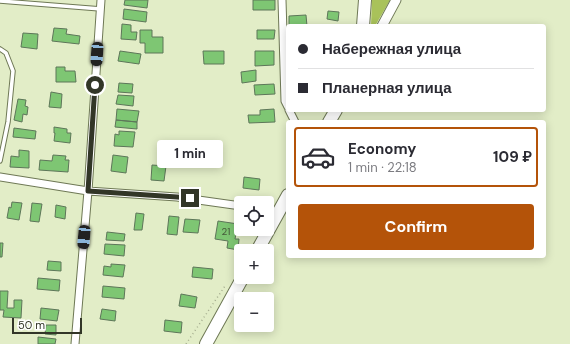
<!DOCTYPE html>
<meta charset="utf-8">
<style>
body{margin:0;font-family:"DM Sans",sans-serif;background:#f2f2f3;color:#2b2b33;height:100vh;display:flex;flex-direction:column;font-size:15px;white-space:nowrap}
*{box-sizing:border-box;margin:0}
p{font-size:13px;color:#7c7c81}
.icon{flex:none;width:22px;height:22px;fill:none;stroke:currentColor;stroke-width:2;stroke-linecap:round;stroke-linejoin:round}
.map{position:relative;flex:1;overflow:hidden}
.sheet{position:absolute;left:286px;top:120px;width:260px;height:138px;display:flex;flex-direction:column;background:#fff;border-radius:4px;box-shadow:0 2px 10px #0003}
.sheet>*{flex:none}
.banner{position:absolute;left:286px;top:24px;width:260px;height:88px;border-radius:4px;box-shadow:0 2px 10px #0003;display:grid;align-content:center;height:88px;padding:0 12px;background:#fff}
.buttons{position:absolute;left:234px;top:196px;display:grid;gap:8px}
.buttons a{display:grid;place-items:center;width:40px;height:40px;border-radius:4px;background:#fff;box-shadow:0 2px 10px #0003;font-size:20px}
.scale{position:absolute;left:12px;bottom:10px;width:70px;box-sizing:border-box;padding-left:4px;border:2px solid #323627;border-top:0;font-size:11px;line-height:14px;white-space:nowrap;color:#323627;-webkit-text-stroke:3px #fff;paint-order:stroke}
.end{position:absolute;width:18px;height:18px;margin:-9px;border:5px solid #323627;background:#fff;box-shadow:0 0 0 2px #fff}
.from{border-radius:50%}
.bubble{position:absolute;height:28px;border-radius:4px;background:#fff;box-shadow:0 2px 10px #0003;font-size:13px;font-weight:700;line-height:28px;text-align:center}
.car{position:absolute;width:12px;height:24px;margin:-12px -6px;border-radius:5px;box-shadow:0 0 3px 1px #0007;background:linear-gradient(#222 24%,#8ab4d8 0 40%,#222 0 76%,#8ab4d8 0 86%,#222 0)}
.banner b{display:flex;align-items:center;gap:14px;height:38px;font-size:15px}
.banner b+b{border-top:1px solid #e1e1e2}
.banner i{width:10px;height:10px;background:#2b2b33}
ul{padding:7px 0 0;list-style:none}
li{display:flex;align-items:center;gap:12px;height:60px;margin:0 8px 6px;padding:0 4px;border:2px solid transparent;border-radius:4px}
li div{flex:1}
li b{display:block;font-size:15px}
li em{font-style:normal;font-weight:700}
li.on{border-color:#b45309}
li>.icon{width:36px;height:36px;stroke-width:1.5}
.primary-button{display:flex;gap:8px;margin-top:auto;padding:8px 12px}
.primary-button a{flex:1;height:46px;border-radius:4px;background:#b45309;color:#fff;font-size:16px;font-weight:700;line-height:46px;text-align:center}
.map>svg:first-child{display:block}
</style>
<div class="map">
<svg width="570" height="344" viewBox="0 0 570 344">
<rect width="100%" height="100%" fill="#e2edc7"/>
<path fill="#a9c25a" d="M372,0H390L375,26H371Z"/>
<path fill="#7ec673" stroke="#5d7659" d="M125,0H148L147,8L124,5Z
M253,0H275V10H253Z
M124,9L147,12L146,22L123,19Z
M328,11L339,12L338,21L327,19Z
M306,15L307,26H289V16Z
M122,24L131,25V32H137L136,40L121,39Z
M54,28L67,29L66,34L80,36L79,44L52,41Z
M140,30H152V37H163V53H145V43H140Z
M257,30H275L274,39H257Z
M23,33L38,34L37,49L21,47Z
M120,51L141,54L139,64L118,61Z
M203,51H224V64H204Z
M255,51H274V65L255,66Z
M56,67H65V71H75L76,82H56Z
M256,70V81L242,83L241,72Z
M119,83L133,84L132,93L118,92Z
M274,84L275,94L255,95L254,85Z
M51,92L62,94L61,108L49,107Z
M118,95L134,96L133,106L116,104Z
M18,99L26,100L25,106L28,107L27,115L23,114L22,122L14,120Z
M117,109L139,111L137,122L116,120Z
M274,109L275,122L249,123L248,115H260V110Z
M116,120L137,122V129L115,127Z
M54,127L67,129V133H71L70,143L54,141L55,133H54Z
M14,128L36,131L35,139L13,137Z
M119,131L135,132L133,147L114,146L115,134L119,135Z
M19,150L29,151V168L10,167L11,156L19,157Z
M53,155L66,156L65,160H69L68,172L39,170L40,160L52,161Z
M113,155L128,157L126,173L111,171Z
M152,165L166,166L164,181L151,180Z
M244,177L260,179L259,190L243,188Z
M12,202L22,203L19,220L7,218L9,207L11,208Z
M32,203L42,204L39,222L30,221Z
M56,205L66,207L65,219L55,217Z
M136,213L144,214L142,230H134Z
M169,216L179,217L177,235L167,234Z
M185,219L200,220L198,233L183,232Z
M218,221L238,224L235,239H239L238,250L227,248L228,241L215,239Z
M107,232L125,234L124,241L106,240Z
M0,243H3L2,257H0Z
M105,244L125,245L124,256L104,254Z
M48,261L61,262V271L47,270Z
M111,264L125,265L123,277L103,275L104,266L111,267Z
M193,267L213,269L212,279L192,277Z
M38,278L60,280L59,291L37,289Z
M103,286L125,288L124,299L102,297Z
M0,291H8L7,308H14V300H22L21,318L3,317L4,310H0Z
M181,294L197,297L195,308L179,306Z
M41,308L59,310L57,321L40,319Z
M102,309L116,311L115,321L100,319Z
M165,320L182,322L181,333L164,331Z
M46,325H56V335L45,334Z
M38,337L56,339L55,344H38Z"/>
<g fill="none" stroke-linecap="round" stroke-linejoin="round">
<g stroke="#6e7855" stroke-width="5.5">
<path id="service" d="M0,1L101,9
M0,49L6,53L13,71L8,122L0,161"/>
</g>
<g stroke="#6e7855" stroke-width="9">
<path id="minor" d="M282,0L285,101L288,107
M289,110L295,122
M0,177L88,191L177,197L241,206
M267,212L276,215
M75,344L88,191L101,0"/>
</g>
<g stroke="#6e7855" stroke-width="11">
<path id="tertiary" d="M382,26L396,0"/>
</g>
<g stroke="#6e7855" stroke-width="14">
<path id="trunk" d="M363,26L365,0
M329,122L336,110
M257,251L288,195
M206,344L243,277"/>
</g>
<path stroke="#a5ad8f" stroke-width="1.5" stroke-dasharray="1 3" stroke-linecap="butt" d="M186,344L225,286"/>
<use href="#service" stroke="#fff" stroke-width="3.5"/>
<use href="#minor" stroke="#fff" stroke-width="7"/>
<use href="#tertiary" stroke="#fff" stroke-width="9"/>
<use href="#trunk" stroke="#fff" stroke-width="12"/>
</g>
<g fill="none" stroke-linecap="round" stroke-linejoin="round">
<path stroke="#323627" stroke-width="5" d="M95,85L88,191L177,197L190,198"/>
</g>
<g text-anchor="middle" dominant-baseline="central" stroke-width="4" stroke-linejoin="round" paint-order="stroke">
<g font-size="10" fill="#455a3a">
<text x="226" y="231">21</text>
</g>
</g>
</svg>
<div class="buttons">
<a><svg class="icon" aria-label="locate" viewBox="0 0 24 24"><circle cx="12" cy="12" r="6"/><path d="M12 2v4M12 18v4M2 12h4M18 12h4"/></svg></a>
<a>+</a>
<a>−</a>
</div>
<div class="scale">50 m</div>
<i class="end from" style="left:95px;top:85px"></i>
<i class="end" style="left:190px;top:198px"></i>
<div class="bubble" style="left:157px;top:140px;width:66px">1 min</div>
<i class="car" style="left:97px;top:54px;rotate:184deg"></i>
<i class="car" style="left:84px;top:237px;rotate:185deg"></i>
<div class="banner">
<b><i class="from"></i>Набережная улица</b>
<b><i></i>Планерная улица</b>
</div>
<section class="sheet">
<ul>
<li class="on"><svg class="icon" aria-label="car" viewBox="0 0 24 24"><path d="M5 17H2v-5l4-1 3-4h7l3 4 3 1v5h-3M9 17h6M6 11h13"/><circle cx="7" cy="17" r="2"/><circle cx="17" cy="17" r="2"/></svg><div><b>Economy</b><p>1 min · 22:18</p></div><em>109 ₽</em></li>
</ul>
<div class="primary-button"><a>Confirm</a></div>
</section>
</div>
